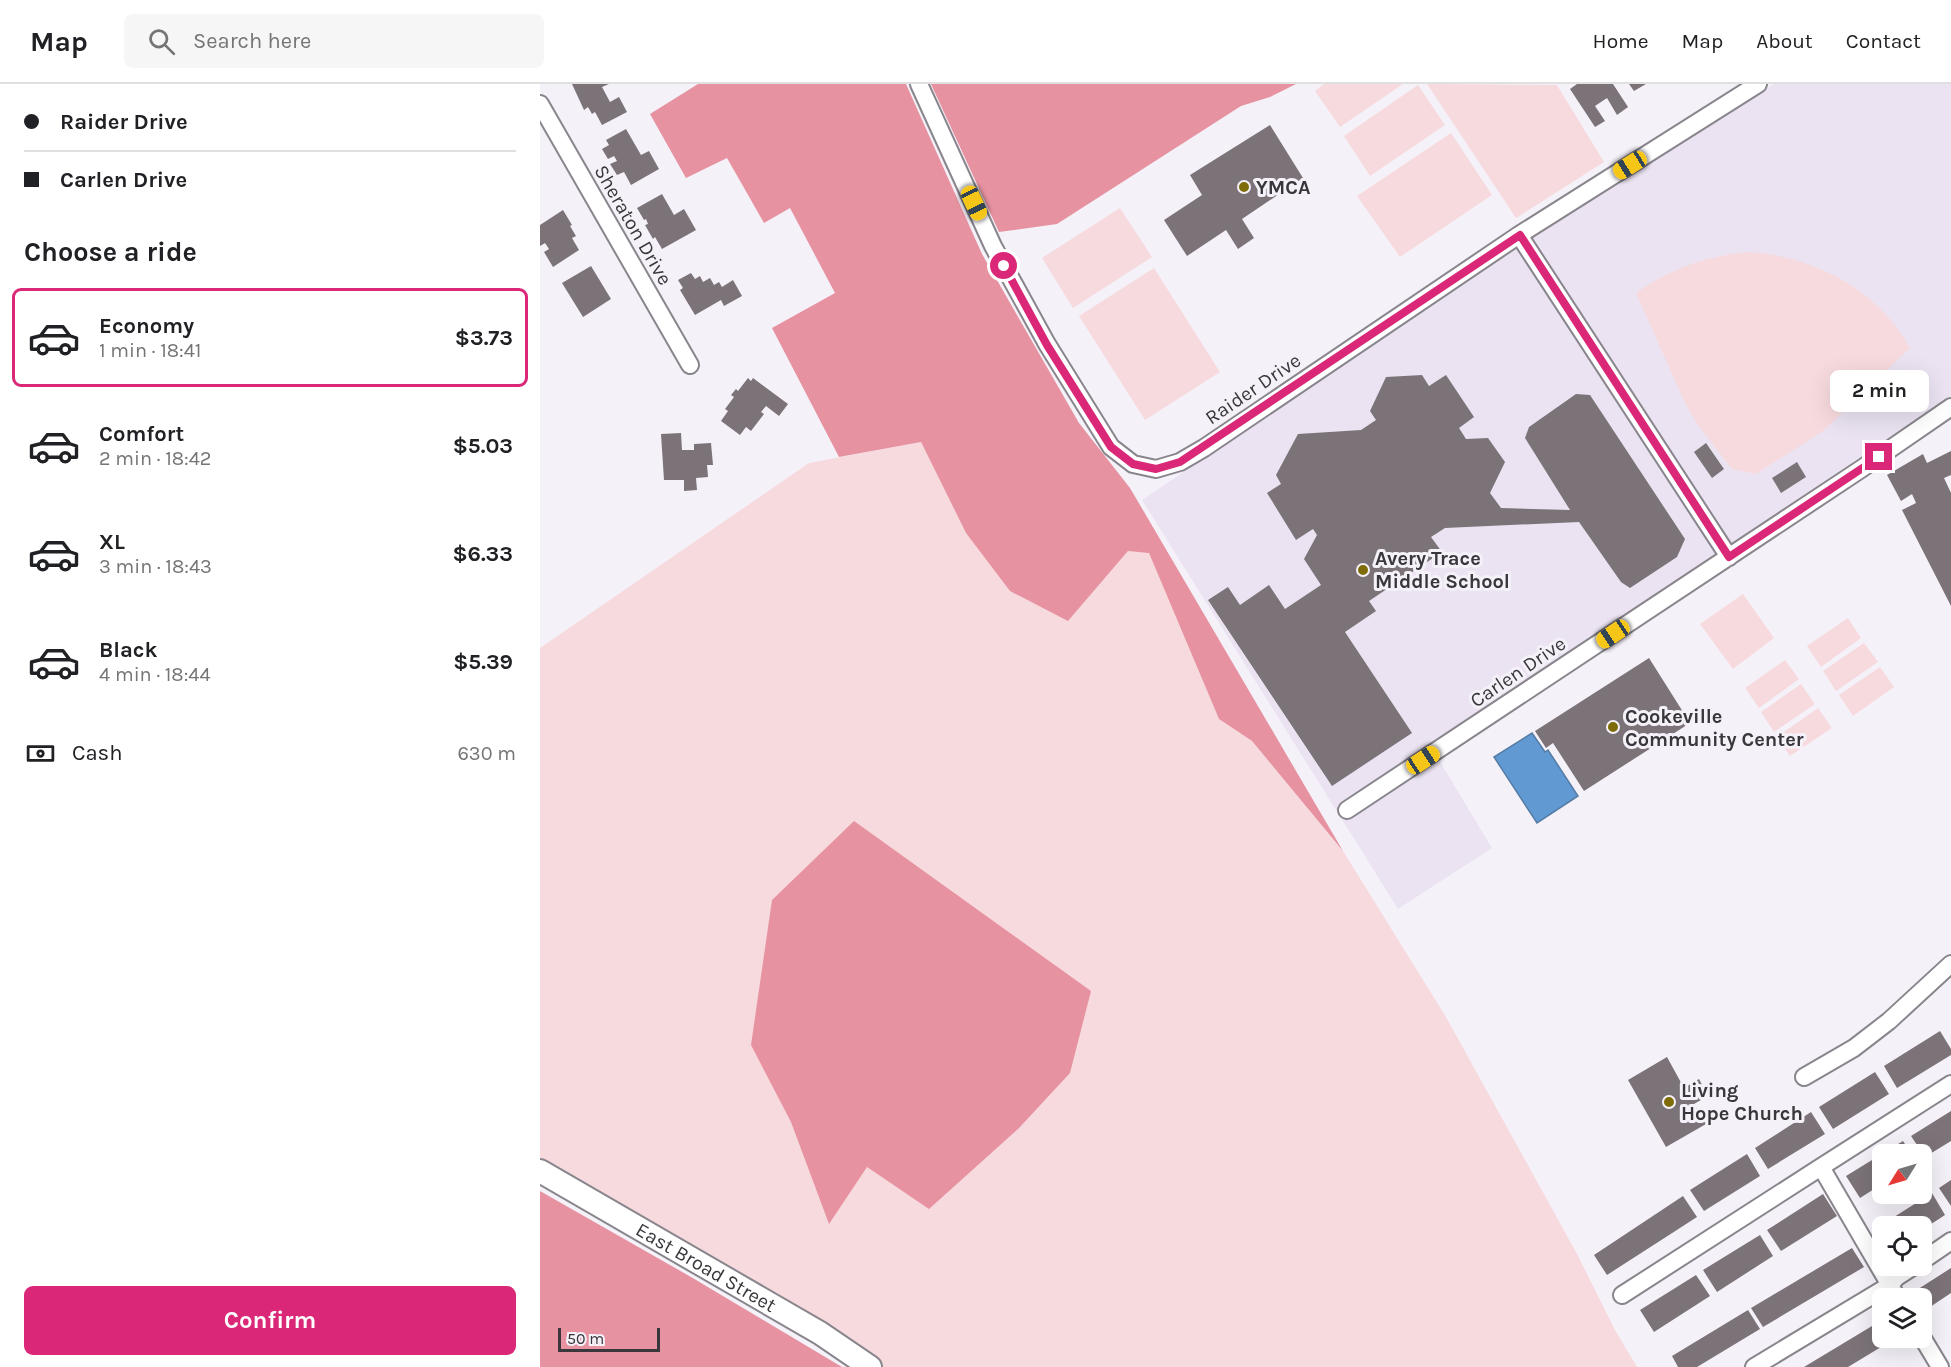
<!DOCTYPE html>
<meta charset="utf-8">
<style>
body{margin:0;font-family:Karla,sans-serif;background:#f6f6f6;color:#202124;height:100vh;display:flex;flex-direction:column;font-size:22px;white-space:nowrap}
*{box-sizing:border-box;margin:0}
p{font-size:20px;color:#757577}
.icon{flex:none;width:33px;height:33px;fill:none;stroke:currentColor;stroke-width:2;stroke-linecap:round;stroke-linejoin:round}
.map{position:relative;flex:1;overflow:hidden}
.panel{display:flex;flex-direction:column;background:#fff;width:540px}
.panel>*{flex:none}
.hud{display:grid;align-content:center;height:132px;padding:0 24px;background:#fff}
.needle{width:39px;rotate:233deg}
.controls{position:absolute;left:1332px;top:1060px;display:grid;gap:12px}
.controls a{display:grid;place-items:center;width:60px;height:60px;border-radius:9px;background:#fff;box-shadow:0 6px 24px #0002;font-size:30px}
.scale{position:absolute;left:18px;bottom:15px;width:102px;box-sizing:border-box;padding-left:6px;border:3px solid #39373b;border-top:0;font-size:16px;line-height:21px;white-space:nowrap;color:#39373b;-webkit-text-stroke:4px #f5f1f9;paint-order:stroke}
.end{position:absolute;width:27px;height:27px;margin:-14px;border:8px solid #db2777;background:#fff;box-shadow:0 0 0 3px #fff}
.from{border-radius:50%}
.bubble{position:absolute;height:42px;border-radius:9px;background:#fff;box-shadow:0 6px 24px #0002;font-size:20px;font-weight:700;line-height:42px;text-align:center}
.car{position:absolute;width:18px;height:36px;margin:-18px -9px;border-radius:8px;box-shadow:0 0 4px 2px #0007;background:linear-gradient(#f5c518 24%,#345 0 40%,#f5c518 0 76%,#345 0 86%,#f5c518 0)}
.hud b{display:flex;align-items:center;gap:21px;height:57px;font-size:22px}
.hud b+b{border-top:2px solid #e0e0e0}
.hud i{width:15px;height:15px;background:#202124}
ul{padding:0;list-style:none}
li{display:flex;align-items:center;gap:18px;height:99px;margin:0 12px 9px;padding:0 12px;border:3px solid transparent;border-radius:9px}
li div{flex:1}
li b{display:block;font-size:22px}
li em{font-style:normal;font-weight:700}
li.current{border-color:#db2777}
li>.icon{width:54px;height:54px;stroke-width:1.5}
h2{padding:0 24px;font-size:27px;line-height:72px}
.pay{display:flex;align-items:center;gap:15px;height:66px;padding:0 24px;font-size:22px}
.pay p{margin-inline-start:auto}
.button{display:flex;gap:12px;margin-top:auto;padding:12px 24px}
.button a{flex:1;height:69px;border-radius:9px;background:#db2777;color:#fff;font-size:24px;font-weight:700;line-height:69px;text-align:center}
header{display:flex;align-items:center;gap:36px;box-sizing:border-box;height:84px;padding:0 30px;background:#fff;border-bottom:2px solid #e0e0e0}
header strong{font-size:28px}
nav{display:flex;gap:33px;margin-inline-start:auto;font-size:21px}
.search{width:420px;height:54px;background:#f6f6f6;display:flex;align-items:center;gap:15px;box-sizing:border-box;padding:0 21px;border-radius:9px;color:#757577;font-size:22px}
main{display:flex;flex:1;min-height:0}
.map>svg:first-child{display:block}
</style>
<header>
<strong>Map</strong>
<div class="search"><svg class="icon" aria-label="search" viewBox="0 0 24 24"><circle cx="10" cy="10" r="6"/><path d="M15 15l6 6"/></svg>Search here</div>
<nav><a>Home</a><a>Map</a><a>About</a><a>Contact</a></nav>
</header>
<main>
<section class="panel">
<div class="hud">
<b><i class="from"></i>Raider Drive</b>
<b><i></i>Carlen Drive</b>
</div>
<h2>Choose a ride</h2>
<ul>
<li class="current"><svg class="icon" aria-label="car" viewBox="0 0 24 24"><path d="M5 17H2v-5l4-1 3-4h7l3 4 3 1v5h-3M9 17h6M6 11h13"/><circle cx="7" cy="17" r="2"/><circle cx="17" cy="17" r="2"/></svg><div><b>Economy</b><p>1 min · 18:41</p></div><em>$3.73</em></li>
<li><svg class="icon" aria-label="car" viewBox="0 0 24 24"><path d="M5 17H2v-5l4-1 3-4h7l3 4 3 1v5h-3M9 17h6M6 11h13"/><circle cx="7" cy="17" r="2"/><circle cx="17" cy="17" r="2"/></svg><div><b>Comfort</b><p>2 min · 18:42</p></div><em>$5.03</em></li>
<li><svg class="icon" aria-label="car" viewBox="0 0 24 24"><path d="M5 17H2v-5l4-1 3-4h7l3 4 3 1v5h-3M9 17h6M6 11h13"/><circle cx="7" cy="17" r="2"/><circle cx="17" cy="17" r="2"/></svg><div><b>XL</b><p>3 min · 18:43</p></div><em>$6.33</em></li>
<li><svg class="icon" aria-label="car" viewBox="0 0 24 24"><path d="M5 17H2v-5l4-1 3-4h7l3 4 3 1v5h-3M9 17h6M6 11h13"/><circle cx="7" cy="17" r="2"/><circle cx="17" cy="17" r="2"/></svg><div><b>Black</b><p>4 min · 18:44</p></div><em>$5.39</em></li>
</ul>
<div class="pay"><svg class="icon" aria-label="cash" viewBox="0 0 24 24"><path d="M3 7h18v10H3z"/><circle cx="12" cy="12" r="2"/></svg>Cash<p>630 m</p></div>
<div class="button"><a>Confirm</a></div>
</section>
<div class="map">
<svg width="1411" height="1283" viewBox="0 0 1411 1283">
<rect width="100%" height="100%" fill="#f5f1f9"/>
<path fill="#ebe3f2" d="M1234,0H1411V312L890,661L952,764L858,825L602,416L995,149Z"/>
<path fill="#f7dade" d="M784,0H863L800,43L775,7Z
M887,0L1017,1L1064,78L976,134Z
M878,1L905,41L830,92L804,52Z
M911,49L952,111L860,173L817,112Z
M580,124L612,173L533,224L502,174Z
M1208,168C1273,172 1338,205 1370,264L1283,347L1216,390L1192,385L1158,341L1145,319L1096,209C1130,185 1166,172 1208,168Z
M614,184L680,288L605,336L539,232Z
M381,358L426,449L528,537L588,467L609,468L679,635L712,657L803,767L906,933L1037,1170L1075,1246L1097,1283H341L0,1077V564L269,379Z
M1203,510L1234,554L1193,585L1160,540Z
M1308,534L1321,554L1281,583L1267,562Z
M1324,559L1338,578L1296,607L1283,587Z
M1245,576L1259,595L1219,624L1205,604Z
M1340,583L1354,603L1313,632L1299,611Z
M1261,600L1275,620L1234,648L1221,628Z
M1278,624L1292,644L1250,672L1237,653Z"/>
<path fill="#e692a0" d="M158,0H366L442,170L539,339L590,404L803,767L712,657L679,635L609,469L588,467L528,537L470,507L426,449L381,358L299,373L232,244L295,209L250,124L224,139L187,74L146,94L110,30Z
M391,0H756L730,13L701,22L517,140L459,148Z
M314,737L551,907L530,989L479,1044L389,1125L327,1083L289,1140L251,1038L211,961L232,816Z
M0,1107L151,1193L302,1283H0Z"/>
<path fill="#619ad2" stroke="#557ca5" stroke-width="1.5" d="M992,649L1005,668L1008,666L1038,712L997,739L954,673Z"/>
<path fill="#7b7378" d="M32,0H69L62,3L70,18L79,13L87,28L62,41L55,28L52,30L48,23L44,26Z
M1037,0H1073L1088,23L1077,31L1067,14L1055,22L1065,37L1055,43L1030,5Z
M1089,0H1106L1094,7Z
M730,41L763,94L702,135L714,154L698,165L686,146L647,172L624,136L662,111L650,91Z
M86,45L101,71L109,67L119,85L91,101L84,88L77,91L70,80L77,77L74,72L68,75L62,65L69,61L66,56Z
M122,110L134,131L144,125L156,146L122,165L115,153L113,155L105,141L108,140L106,135L104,136L97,124Z
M23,126L32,141L30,142L36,152L32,154L39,166L13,183L4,168L9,165L5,159L0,162V141Z
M51,182L71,215L43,233L22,199Z
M151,189L155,195L160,192L163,198L170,194L174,201L179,198L182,203L193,196L202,212L184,222L181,216L155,231L140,206L143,204L138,196Z
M882,291L889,302L906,291L934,333L919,344L926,355L948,354L965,378L950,409L961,424L1030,426L985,354L989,343L1036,310L1050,311L1145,455L1137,473L1090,504L1081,498L1039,438L905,444L891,453L902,468L829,517L836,527L805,548L872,649L792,702L668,516L688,503L700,521L729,501L745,525L781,501L764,475L777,451L773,445L756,456L727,409L741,400L736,391L758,350L821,346L836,336L830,327L846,293Z
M208,294L211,297L213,294L248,320L239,332L226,322L221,328L224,330L211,347L206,343L200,351L181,337L188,327L185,325L194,313L191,311L196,305L198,307Z
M141,349L142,366H154V360L171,359L173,381H167L168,393L156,394L157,406L144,407V396H124L121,350Z
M1166,359L1184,385L1172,394L1154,368Z
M1411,367V391L1404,394L1411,409V522L1362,426L1376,419L1372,410L1361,417L1347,391L1383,370L1387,379Z
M1257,378L1266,393L1241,409L1232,394Z
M1109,574L1150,639L1044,707L1013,659L1006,664L995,647Z
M1400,947L1411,965V971L1357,1004L1344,982Z
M1127,973L1144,1004L1159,995L1168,1012L1154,1020L1166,1040L1126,1063L1088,996Z
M1335,988L1349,1010L1293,1045L1279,1023Z
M1411,1027V1057L1385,1073L1371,1052Z
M1271,1028L1285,1050L1228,1085L1215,1064Z
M1363,1057L1372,1071H1342V1100L1320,1114L1306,1092Z
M1207,1070L1220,1092L1164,1127L1150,1106Z
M1411,1096V1122L1399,1104Z
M1392,1109L1405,1131L1382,1146V1143H1342V1156L1335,1145Z
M1283,1110L1297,1132L1241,1167L1227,1146Z
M1143,1112L1157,1133L1067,1191L1054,1171Z
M1220,1151L1233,1172L1177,1208L1163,1186Z
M1312,1164L1324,1183L1223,1243L1211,1224Z
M1411,1184V1209L1384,1227L1382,1223V1215H1376L1372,1209Z
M1156,1191L1170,1212L1114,1248L1100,1226Z
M1208,1226L1220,1245L1157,1283H1138L1132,1272Z
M1342,1236V1254H1356L1308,1283H1264Z"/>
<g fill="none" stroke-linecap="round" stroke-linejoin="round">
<g stroke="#89858c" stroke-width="20">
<path id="street" d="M379,0L453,162L507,260L571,363L593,380L616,385L640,378L664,364L979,151L1218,0
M0,20L150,281
M979,151L1189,473
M807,726L1321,385L1411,323
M1264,993L1314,964L1349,937L1411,880
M1281,1083L1411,1000
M1382,1177L1411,1157
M1082,1211L1281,1083L1358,1215
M1382,1253L1400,1283
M1214,1283L1350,1201L1357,1193L1374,1182"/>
</g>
<g stroke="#89858c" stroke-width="26">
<g id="secondary">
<path id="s1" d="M0,1087L280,1249L330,1283"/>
</g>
</g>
<use href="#street" stroke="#fff" stroke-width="16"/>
<use href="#secondary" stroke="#fff" stroke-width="22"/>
</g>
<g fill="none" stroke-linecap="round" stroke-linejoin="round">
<path stroke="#db2777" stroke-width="8" d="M464,182L507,261L571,363L593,380L616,385L640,378L980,151L1189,473L1339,373"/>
</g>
<g fill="#7e6c07" stroke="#f5f1f9" stroke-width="2">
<circle cx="704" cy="103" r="6"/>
<circle cx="823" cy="486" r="6"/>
<circle cx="1073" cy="643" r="6"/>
<circle cx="1129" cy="1018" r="6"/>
</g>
<g text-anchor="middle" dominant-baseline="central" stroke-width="6" stroke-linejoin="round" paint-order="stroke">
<g font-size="20" font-weight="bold" fill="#39373b" stroke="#f5f1f9" text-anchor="start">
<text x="716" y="103">YMCA</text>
<text x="835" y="474">Avery Trace<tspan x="835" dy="23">Middle School</tspan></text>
<text x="1085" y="632">Cookeville<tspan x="1085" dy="23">Community Center</tspan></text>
<text x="1141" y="1006">Living<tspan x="1141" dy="23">Hope Church</tspan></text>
</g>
<g font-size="20" fill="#39373b" stroke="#f5f1f9">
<text transform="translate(93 141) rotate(60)">Sheraton Drive</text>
<text transform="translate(713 305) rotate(-34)">Raider Drive</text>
<text transform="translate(978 588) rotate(-34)">Carlen Drive</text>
<text stroke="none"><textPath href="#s1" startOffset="192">East Broad Street</textPath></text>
</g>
</g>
</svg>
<div class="controls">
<a><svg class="needle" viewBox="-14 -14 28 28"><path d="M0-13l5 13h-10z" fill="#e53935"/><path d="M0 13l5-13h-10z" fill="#757577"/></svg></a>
<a><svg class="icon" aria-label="locate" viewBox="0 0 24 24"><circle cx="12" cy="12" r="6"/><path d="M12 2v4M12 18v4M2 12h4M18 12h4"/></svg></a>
<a><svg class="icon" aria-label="layers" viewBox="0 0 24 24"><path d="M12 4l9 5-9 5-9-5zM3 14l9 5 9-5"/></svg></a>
</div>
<div class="scale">50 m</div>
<i class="end from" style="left:464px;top:182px"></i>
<i class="end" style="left:1339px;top:373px"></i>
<div class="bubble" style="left:1290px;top:286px;width:99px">2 min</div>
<i class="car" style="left:1090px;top:81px;rotate:238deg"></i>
<i class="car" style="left:434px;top:119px;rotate:155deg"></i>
<i class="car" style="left:1073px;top:550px;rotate:236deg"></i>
<i class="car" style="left:883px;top:676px;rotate:57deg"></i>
</div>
</main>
